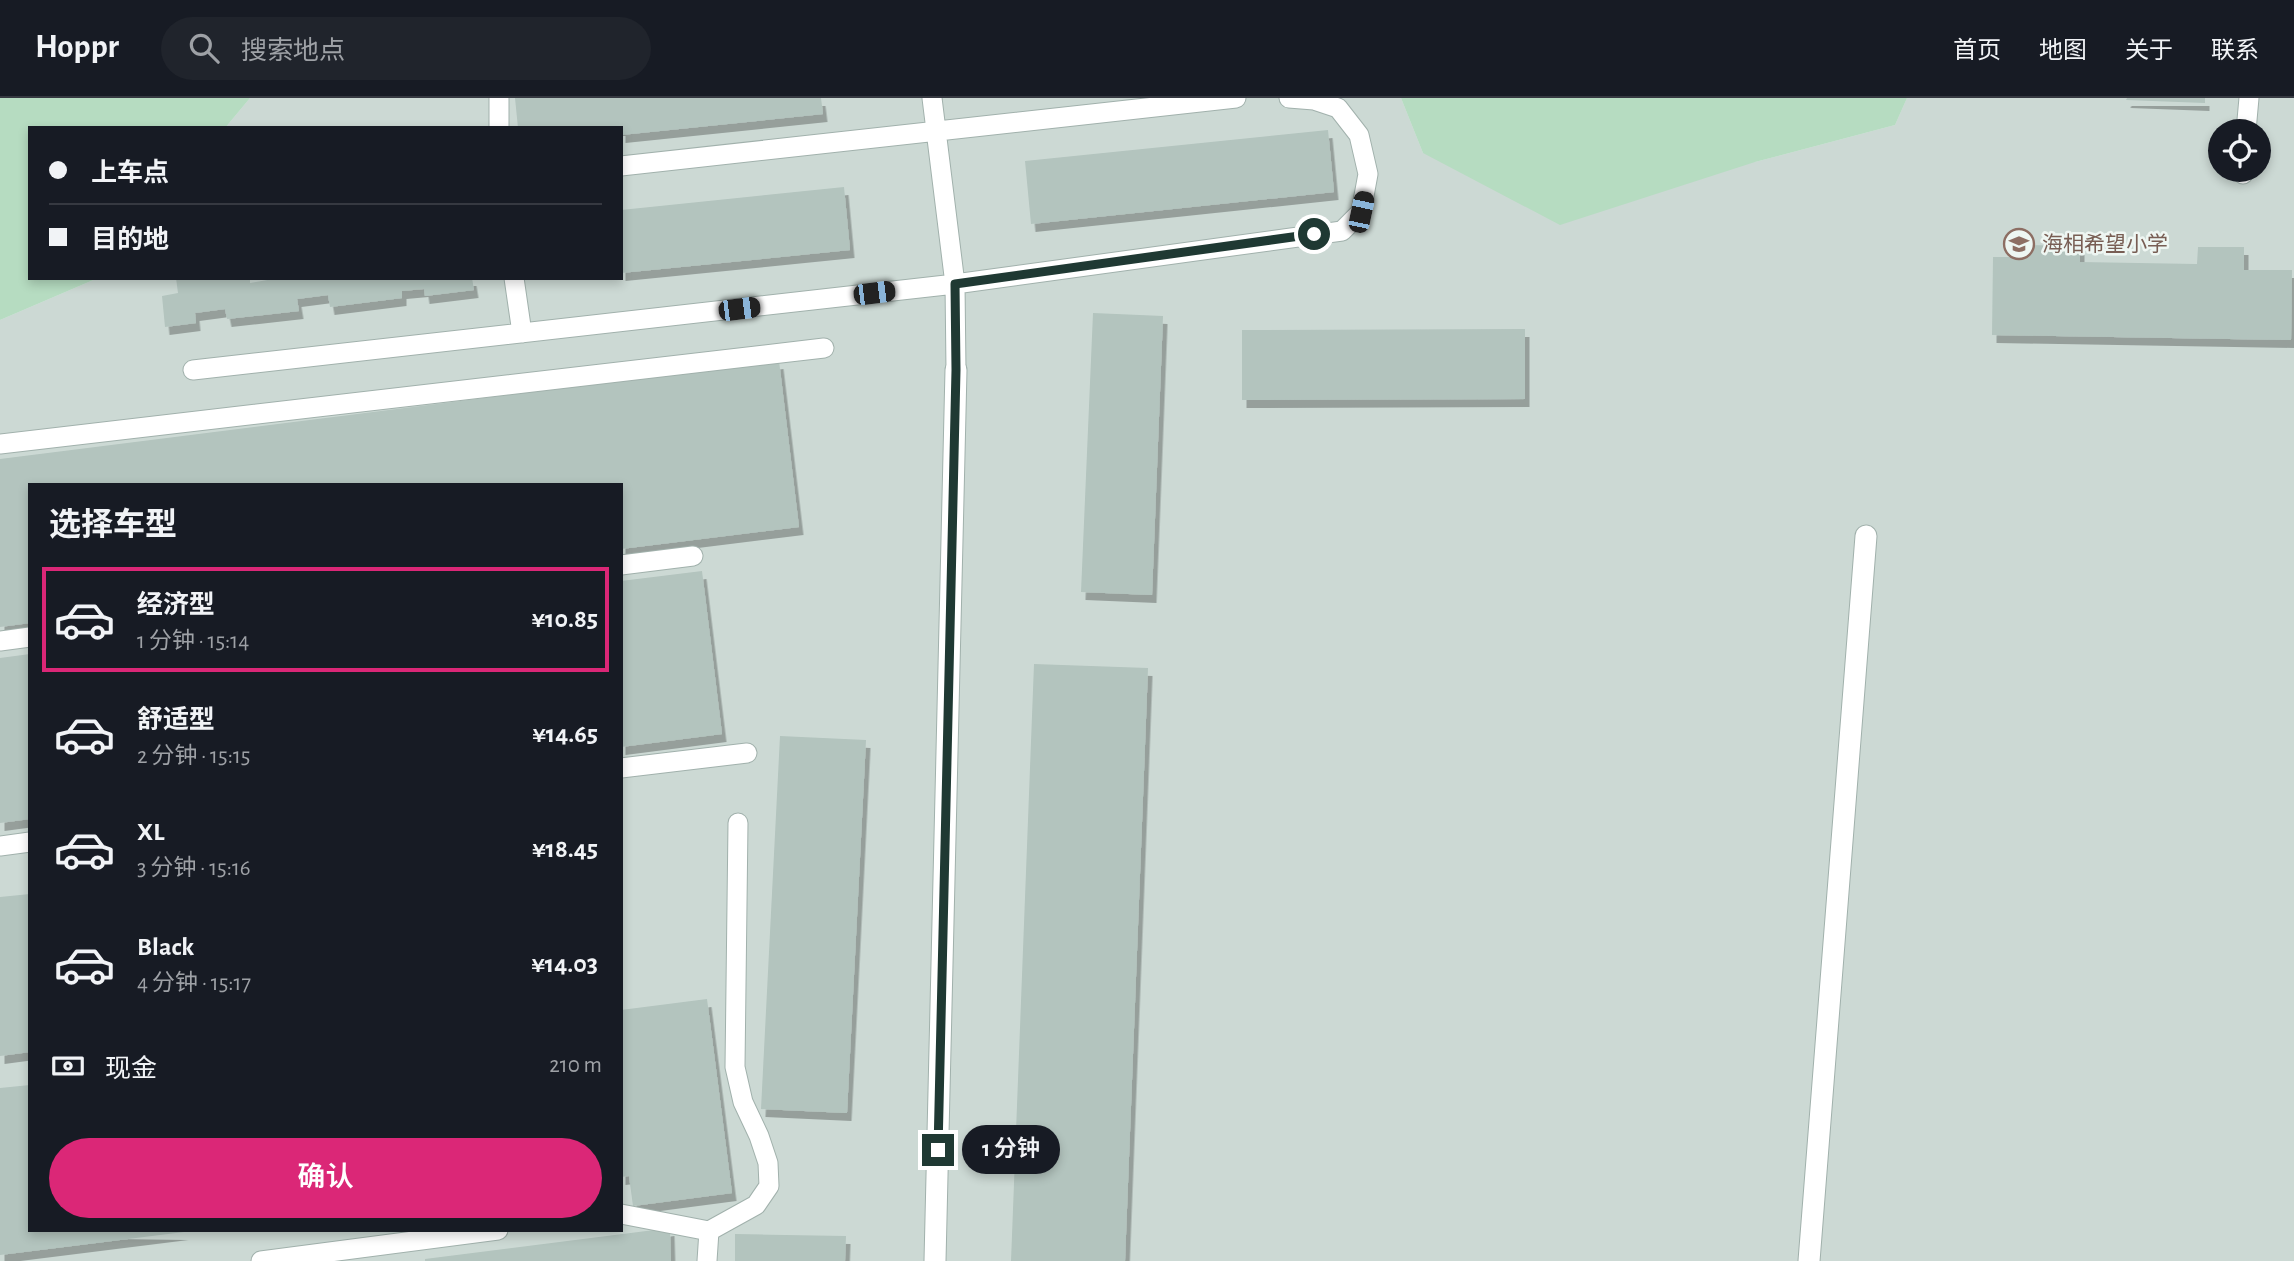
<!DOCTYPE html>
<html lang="zh">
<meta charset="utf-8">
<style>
body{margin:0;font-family:"Alegreya Sans","Noto Sans SC",sans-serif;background:#20242c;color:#f1f3f6;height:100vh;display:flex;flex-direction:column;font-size:26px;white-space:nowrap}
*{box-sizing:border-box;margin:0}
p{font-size:23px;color:#9ea1a6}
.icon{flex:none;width:38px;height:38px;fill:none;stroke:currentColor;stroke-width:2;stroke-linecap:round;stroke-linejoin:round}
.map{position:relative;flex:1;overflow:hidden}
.drawer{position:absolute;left:28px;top:385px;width:595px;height:749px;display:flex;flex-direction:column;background:#171b24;border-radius:0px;box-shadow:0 4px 10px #0003}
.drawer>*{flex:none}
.hud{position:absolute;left:28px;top:28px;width:595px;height:154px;border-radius:0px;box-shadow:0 4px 10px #0003;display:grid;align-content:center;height:154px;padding:0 21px;background:#171b24}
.buttons{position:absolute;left:2208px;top:21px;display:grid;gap:14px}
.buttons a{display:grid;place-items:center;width:63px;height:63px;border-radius:50%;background:#171b24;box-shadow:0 4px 10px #0003;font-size:35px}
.end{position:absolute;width:32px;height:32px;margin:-16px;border:9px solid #1f3933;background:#fff;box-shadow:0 0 0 4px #fff}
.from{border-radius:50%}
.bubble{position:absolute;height:49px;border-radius:24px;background:#171b24;box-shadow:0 4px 10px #0003;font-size:23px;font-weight:600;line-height:49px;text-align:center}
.car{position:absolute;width:21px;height:42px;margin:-21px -10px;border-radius:9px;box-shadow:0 0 5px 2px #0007;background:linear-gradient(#222 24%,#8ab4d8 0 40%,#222 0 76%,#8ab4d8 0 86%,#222 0)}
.hud b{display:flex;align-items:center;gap:24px;height:66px;font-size:26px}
.hud b+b{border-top:2px solid #363941}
.hud i{width:18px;height:18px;background:#f1f3f6}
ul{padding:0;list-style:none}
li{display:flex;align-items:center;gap:21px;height:105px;margin:0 14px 10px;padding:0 7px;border:4px solid transparent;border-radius:0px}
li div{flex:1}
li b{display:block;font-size:26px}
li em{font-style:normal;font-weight:600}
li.active{border-color:#db2777}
li>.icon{width:63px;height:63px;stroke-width:1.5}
h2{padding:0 21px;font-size:32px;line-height:84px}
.pay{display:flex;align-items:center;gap:18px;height:77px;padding:0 21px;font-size:26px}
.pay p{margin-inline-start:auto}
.primary-button{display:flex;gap:14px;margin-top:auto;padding:14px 21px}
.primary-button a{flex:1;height:80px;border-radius:42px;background:#db2777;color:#fff;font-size:28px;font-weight:600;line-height:80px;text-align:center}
header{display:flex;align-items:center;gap:42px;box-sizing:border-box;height:98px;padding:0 35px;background:#171b24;border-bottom:2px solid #363941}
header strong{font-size:33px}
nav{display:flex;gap:38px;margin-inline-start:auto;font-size:24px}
.search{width:490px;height:63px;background:#20242c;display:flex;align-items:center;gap:18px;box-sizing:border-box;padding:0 24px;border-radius:38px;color:#9ea1a6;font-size:26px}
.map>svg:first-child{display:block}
</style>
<header>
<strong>Hoppr</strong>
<div class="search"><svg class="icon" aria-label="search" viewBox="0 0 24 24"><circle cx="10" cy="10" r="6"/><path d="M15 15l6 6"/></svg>搜索地点</div>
<nav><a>首页</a><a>地图</a><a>关于</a><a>联系</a></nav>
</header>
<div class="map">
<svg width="2294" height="1163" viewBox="0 0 2294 1163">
<defs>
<filter id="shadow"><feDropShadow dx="4.5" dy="8" stdDeviation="0" flood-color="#0004"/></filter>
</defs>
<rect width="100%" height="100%" fill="#deeae5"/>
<path fill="#ccd9d4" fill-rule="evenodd" d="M250,0H1401L1423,55L1755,64L1895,27L1907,0H2294V1163H0V222L98,180H621V30H225ZM2221,33H2259V72H2221ZM30,387H621V1132H30Z"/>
<path fill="#b6dcc1" d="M0,0H250L225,30H30V180H98L0,222Z
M1401,0H1907L1895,27L1755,64L1560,127L1423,55Z"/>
<path fill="#b3c4be" filter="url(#shadow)" d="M515,0H821L823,16L621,37V30H518Z
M2127,0H2205V5L2126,2Z
M1328,32L1334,94L1031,126L1025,63Z
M844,89L850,152L621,175V112Z
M2021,147L2080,148V164L2197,166L2198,149H2244V172H2292L2291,242L1992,237L1993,159H2021Z
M176,180H250V185L279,180H472L474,192L425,198L424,191L402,193V200L330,209L328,197L297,201L299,213L227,221L225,211L195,215L196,225L165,229L162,198L178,195Z
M1093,215L1163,218L1152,497L1081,494Z
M1525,231V301L1242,302V232Z
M779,263L799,429L621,451V387H30V525L0,529V361Z
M702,473L722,636L621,649V483Z
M30,556V721L0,725V560Z
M1034,566L1148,570L1125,1163H1011Z
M780,638L866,642L847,1015L761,1011Z
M30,796V954L0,958V799Z
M707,901L732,1095L633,1108L629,1078L621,1079V912Z
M30,987V1132L184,1134L0,1157V990Z
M670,1130L671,1163H425V1161Z
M735,1136L846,1138L845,1163H735Z"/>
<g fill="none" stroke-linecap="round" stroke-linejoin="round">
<g stroke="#a1b1ac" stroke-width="21">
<path id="service" d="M932,0L955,186L956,272
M499,30V0
M2246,33L2249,0
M621,68L1236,0
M2243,76V72
M514,180L522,235
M193,272L955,186L1342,133L1361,114L1368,76L1359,37L1338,10L1314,2L1289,0
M0,346L824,250
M621,467L693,458
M0,543L30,539
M621,670L747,655
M0,748L30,744
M621,1116L709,1133L756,1107L769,1088L768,1065L759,1038L743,1004L735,969L738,725
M261,1163L498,1132
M707,1163L709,1133"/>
</g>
<g stroke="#a1b1ac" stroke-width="23">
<path id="tertiary" d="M935,1163L956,272
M1809,1163L1866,438"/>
</g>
<use href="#service" stroke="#fff" stroke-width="19"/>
<use href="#tertiary" stroke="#fff" stroke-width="21"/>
</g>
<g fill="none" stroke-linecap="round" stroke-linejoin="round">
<path stroke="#1f3933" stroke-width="9" d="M938,1052L956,272L955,186L1314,136"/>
</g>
<defs>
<g id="school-ring" transform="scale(1.575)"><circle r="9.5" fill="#eef6f2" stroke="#8d6e63" stroke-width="1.5"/><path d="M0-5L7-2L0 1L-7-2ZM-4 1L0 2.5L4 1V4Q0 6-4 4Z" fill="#8d6e63"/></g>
</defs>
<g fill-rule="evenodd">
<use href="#school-ring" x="2019" y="146"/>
</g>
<g text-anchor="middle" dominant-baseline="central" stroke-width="5" stroke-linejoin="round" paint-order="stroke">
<g font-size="21" fill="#785e54" stroke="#eef6f2" text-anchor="start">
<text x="2042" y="146">海相希望小学</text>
</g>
</g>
</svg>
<div class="buttons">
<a><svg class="icon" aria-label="locate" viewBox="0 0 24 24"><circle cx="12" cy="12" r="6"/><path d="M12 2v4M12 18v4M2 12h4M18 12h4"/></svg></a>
</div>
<i class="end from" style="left:1314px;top:136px"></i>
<i class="end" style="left:938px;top:1052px"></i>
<div class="bubble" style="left:962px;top:1027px;width:98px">1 分钟</div>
<i class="car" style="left:1361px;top:114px;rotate:12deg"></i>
<i class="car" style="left:874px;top:195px;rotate:83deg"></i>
<i class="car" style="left:739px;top:211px;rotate:83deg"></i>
<div class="hud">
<b><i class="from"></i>上车点</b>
<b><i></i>目的地</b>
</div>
<section class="drawer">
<h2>选择车型</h2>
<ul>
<li class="active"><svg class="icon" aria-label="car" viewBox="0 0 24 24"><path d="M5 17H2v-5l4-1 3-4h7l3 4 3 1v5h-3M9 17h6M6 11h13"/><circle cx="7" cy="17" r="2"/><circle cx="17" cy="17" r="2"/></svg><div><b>经济型</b><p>1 分钟 · 15:14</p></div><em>¥10.85</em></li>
<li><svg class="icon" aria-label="car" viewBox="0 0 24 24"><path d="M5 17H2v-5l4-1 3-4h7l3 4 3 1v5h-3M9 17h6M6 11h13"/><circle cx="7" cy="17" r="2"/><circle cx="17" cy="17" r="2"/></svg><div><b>舒适型</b><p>2 分钟 · 15:15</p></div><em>¥14.65</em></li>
<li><svg class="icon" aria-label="car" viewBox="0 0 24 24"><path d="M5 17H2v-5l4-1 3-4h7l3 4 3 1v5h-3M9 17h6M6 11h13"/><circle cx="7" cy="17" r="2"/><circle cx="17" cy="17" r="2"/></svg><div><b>XL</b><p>3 分钟 · 15:16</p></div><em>¥18.45</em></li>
<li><svg class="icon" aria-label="car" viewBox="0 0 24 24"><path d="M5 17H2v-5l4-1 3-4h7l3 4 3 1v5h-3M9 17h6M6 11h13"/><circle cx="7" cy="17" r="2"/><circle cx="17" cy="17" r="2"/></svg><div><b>Black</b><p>4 分钟 · 15:17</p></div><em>¥14.03</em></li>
</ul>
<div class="pay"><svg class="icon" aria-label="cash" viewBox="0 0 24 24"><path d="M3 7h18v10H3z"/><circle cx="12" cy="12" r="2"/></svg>现金<p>210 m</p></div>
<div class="primary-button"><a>确认</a></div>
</section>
</div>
